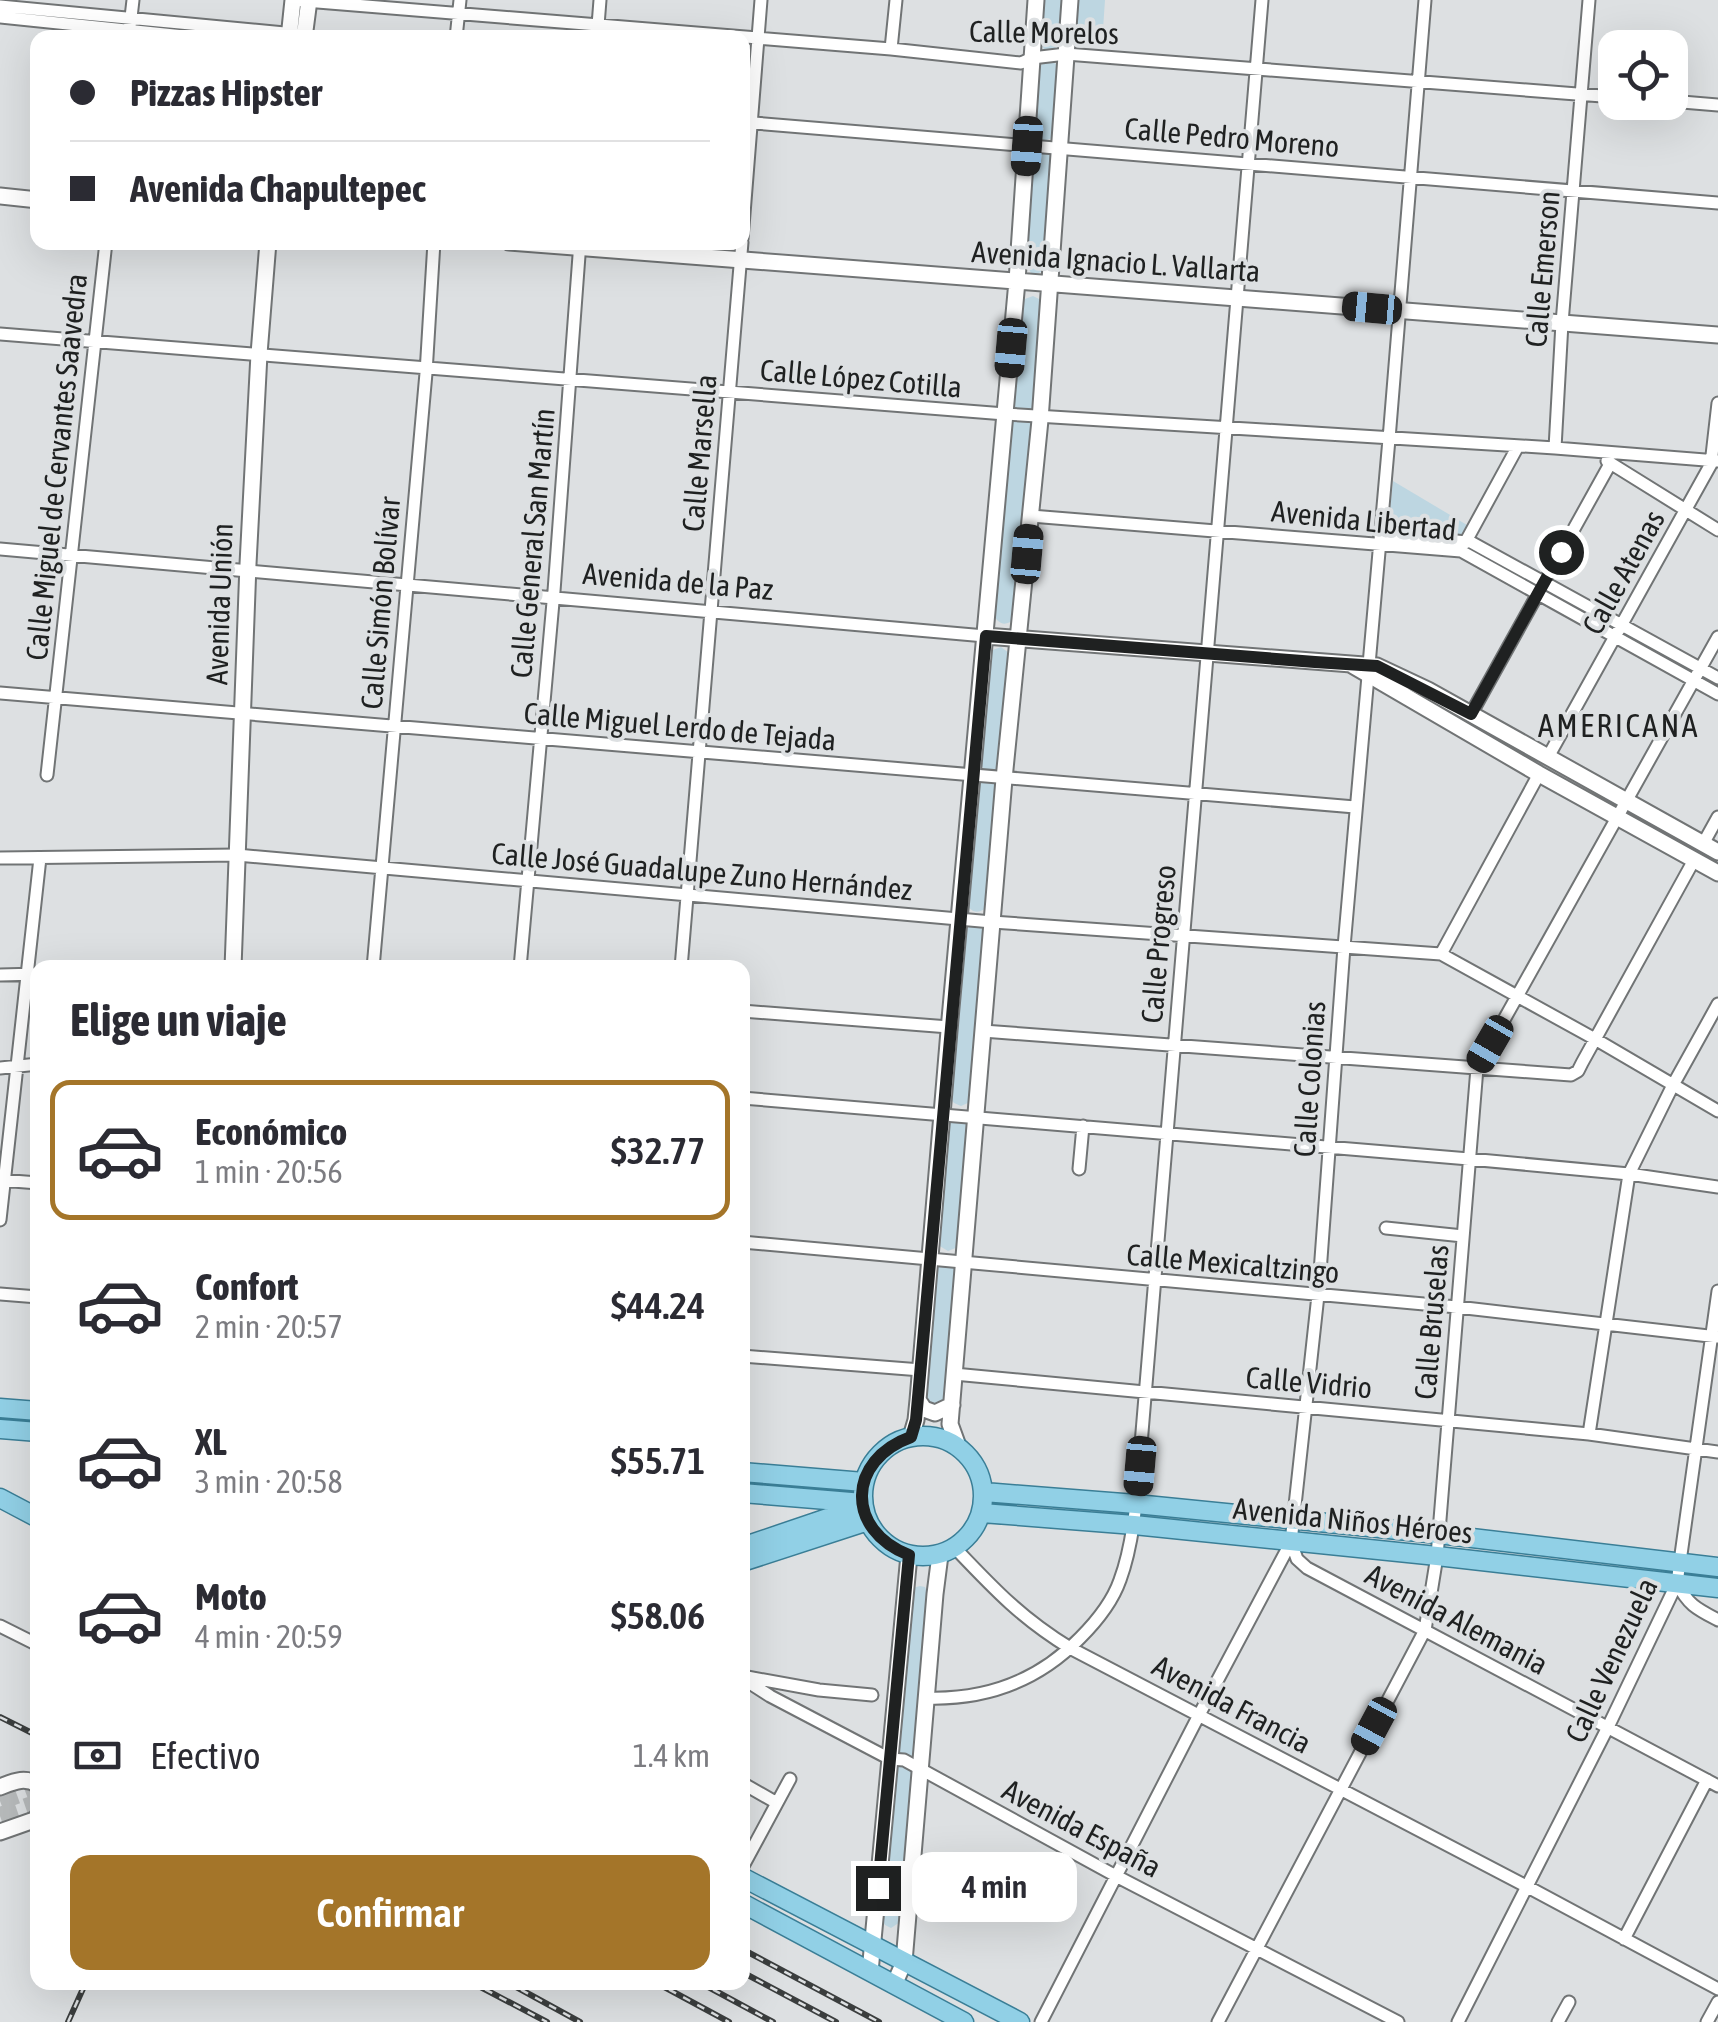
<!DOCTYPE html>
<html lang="es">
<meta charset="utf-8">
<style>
body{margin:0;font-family:"Asap Condensed",sans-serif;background:#f7f7f7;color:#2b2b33;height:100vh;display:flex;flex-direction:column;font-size:38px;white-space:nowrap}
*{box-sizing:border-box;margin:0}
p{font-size:32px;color:#7c7c81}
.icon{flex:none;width:55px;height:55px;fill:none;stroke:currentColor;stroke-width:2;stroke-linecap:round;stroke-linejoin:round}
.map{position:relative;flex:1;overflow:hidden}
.details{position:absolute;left:30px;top:960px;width:720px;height:1030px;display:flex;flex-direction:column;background:#fff;border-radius:20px;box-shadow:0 10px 40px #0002}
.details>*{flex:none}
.banner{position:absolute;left:30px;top:30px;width:720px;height:220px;border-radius:20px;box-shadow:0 10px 40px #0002;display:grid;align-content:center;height:220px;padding:0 40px;background:#fff}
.fabs{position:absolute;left:1598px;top:30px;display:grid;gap:20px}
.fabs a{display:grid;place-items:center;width:90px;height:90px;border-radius:20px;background:#fff;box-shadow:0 10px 40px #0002;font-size:50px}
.end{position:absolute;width:45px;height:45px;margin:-22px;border:12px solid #1f2121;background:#fff;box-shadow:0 0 0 5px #fff}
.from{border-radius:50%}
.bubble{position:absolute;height:70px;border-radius:20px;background:#fff;box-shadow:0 10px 40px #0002;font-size:32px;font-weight:600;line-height:70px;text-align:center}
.car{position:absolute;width:30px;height:60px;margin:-30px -15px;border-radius:12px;box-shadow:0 0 8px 2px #0007;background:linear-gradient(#222 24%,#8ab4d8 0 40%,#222 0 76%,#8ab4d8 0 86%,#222 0)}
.banner b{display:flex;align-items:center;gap:35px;height:95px;font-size:38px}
.banner b+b{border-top:2px solid #e1e1e2}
.banner i{width:25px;height:25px;background:#2b2b33}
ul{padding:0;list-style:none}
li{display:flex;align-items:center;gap:30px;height:140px;margin:0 20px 15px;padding:0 20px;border:5px solid transparent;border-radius:20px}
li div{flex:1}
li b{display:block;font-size:38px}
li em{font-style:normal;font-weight:600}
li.on{border-color:#a47529}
li>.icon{width:90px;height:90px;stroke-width:1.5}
h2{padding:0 40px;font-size:45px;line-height:120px}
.pay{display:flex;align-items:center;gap:25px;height:110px;padding:0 40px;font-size:38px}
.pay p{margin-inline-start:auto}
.button{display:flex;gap:20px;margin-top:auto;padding:20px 40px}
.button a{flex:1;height:115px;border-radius:20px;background:#a47529;color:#fff;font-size:40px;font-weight:600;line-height:115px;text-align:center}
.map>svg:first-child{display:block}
</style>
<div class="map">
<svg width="1718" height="2022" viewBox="0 0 1718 2022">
<rect width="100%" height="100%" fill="#dde0e2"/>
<path fill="#bdd6e1" d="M1043,0H1064L1060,45L1053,51L1044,49L1040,42Z
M1075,0H1105L1102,44L1072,41Z
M1051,60L1059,67L1054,135L1050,139L1043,141L1035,133L1040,67L1045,61Z
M1038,150L1050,153L1052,160L1045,266C1042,273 1039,274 1031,273L1026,264L1033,158Z
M1033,296L1041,300L1043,306L1014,619C1005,628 996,623 993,612L1022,304L1025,299Z
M1393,481L1467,525L1459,539L1387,537Z
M1001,647L1009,653L998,768L988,772L979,764L990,651Z
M989,781L997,786L989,905C982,913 972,915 967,904L977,789L982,782Z
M976,926L982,929L986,934L970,1102L961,1106L954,1103L950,1097L964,932L969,927Z
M952,1120L966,1121L968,1124L958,1247L948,1251L938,1245L947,1125Z
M943,1264L950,1265L956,1270L945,1406L925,1407L936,1268Z
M920,1586L925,1587L928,1594L914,1760L896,1755L913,1588Z
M896,1764H904L913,1770L900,1922L891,1928L885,1925L882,1920Z"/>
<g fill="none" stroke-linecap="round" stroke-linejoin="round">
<path stroke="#b7babb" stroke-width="18" stroke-dasharray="18 9" stroke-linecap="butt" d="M0,1801L38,1787
M0,1816L38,1803"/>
<g stroke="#717475" stroke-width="15">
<path id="street" d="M293,0L891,49L1021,63L1032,58L1066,54L1615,97
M0,6L295,34
M0,17L203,38
M130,26L133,0
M456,38L460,0
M597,38L600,0
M891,49L896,0
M1670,101L1718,105
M742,122L1718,203
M742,239L761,0
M0,334L1005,414L1555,448L1718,461
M1555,448L1562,323L1589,0
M1607,461L1718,530
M1031,516L1461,551L1718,694
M1379,533L1466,542
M1467,540L1718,678
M1465,543L1518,446
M0,549L985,636
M0,693L1355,807
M1471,714L1610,464
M1548,757L1711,464L1718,403
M47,775L106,242
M1703,844L1718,817
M0,858L237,855L992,922L1441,954L1595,1039L1718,1111
M1441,954L1539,774
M373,968L426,373L434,242
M520,968L554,591L580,242
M681,968L742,242
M0,975L38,974
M742,1011L949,1027
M983,1031L1571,1075L1578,1071L1582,1063L1694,860
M0,1068L38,1064
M742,1098L1469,1159L1629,1174L1718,1187
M1079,1169L1083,1126
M0,1180L38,1183
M0,1220L40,858
M1386,1228L1463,1236
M742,1242L1457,1307L1718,1337
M0,1294L38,1297
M742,1356L921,1370
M954,1374L1589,1434L1718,1452
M1589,1434L1629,1174L1673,1085L1718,1004
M1291,1542L1297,1559L1307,1568L1718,1786
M955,1548C994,1589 1021,1618 1070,1648L1526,1886L1718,1989
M1677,1583C1688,1605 1697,1609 1718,1620
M0,1626L38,1645
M747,1677L819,1690L872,1695
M742,1678L770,1696L890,1759L904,1760L1116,1876L1398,2022
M926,1698C986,1700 1038,1681 1080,1638C1097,1621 1112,1603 1120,1580C1129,1556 1133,1530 1136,1504L1262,0
M742,1783L777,1803
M742,1868L790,1779
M1624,1939L1707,1780
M1041,2022L1199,1715L1291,1542L1319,1286L1344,947L1389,439L1425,0
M1218,2022L1425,1630L1437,1556L1477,1068L1718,637
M1458,2022L1608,1727L1677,1583L1718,1291
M1558,2022L1569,2002
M1707,2022L1718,2002"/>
</g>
<g stroke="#717475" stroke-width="19">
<path id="secondary" d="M289,38L293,0
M304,38L309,0
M0,196L38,200
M509,242L1718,335
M985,636L1377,666L1428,690L1718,852
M1352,665L1539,774L1718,873
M233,968L248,564L259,354L268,242
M918,1400L924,1409L935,1413L952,1405
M911,1437L916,1420L918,1400L950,1019L1017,281L1036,0
M958,1446L950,1424L1004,779L1040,420L1070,0
M0,1787C13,1782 25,1776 38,1785
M0,1832L34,1820L38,1816
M870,1972L909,1555
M894,1985L904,1962L935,1594L940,1555"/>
</g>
<g stroke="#3a7e96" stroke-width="21">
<path id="primary" d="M0,1408L38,1411
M0,1429L38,1432
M863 1496a60 60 0 1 1 120 0a60 60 0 1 1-120 0Z
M742,1472L864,1482
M984,1492L1136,1504L1438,1534L1718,1567
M742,1493L863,1503
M0,1498L38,1518
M982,1513L1134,1525L1437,1556L1718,1588
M742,1547L863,1506
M742,1562L868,1521
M742,1877L1020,2022
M742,1903L964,2022"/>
</g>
<use href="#street" stroke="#fff" stroke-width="11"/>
<use href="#secondary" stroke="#fff" stroke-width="15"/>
<use href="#primary" stroke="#91d0e6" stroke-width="18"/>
<g stroke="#3b3e3e" stroke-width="6">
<path id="rail" d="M0,1717L38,1736
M742,1949L879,2022
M742,1972L836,2022
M471,1982L547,2022
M507,1982L580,2022
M655,1982L729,2022
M699,1982L773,2022
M68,2022L86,1982"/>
</g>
<use href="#rail" stroke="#dde0e2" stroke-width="2.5" stroke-dasharray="8" stroke-linecap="butt"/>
</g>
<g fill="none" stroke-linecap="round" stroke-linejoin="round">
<path stroke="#1f2121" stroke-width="12" d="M878,1888L909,1555C845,1530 847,1460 911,1437L916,1420L986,636L1315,662L1377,666L1471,714L1561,552"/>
</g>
<g text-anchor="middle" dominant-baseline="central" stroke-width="8" stroke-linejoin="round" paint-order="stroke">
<g font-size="30" fill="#1f2121" stroke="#dde0e2">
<text transform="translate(1044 32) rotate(1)">Calle Morelos</text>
<text transform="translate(1232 137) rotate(5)">Calle Pedro Moreno</text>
<text transform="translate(1116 261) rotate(4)">Avenida Ignacio L. Vallarta</text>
<text transform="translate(1542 269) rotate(-85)">Calle Emerson</text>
<text transform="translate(861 378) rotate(5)">Calle López Cotilla</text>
<text transform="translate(699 453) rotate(-85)">Calle Marsella</text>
<text transform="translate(56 467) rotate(-84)">Calle Miguel de Cervantes Saavedra</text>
<text transform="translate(1364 520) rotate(6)">Avenida Libertad</text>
<text transform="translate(532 543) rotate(-85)">Calle General San Martín</text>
<text transform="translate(1623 572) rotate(-61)">Calle Atenas</text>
<text transform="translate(678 581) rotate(5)">Avenida de la Paz</text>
<text transform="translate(380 603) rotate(-85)">Calle Simón Bolívar</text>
<text transform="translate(219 604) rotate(-88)">Avenida Unión</text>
<text transform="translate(680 726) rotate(5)">Calle Miguel Lerdo de Tejada</text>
<text transform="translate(702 871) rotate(5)">Calle José Guadalupe Zuno Hernández</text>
<text transform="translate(1158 944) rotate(-85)">Calle Progreso</text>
<text transform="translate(1309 1079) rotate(-86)">Calle Colonias</text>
<text transform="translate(1233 1263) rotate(5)">Calle Mexicaltzingo</text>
<text transform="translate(1431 1322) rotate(-85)">Calle Bruselas</text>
<text transform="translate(1309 1382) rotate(5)">Calle Vidrio</text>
<text transform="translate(1353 1520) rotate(6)">Avenida Niños Héroes</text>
<text transform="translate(1457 1619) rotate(28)">Avenida Alemania</text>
<text transform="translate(1611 1660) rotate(-65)">Calle Venezuela</text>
<text transform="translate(1232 1704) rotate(28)">Avenida Francia</text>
<text transform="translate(1082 1828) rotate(28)">Avenida España</text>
</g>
<g font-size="32" letter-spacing="2.5" fill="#1f2121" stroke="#dde0e2">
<text x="1619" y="725">AMERICANA</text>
</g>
</g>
</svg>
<div class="fabs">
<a><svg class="icon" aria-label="locate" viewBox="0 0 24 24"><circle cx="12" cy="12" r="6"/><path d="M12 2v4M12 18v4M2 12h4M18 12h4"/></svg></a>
</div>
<i class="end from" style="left:1561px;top:552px"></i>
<i class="end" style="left:878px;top:1888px"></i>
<div class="bubble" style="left:912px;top:1852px;width:165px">4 min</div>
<i class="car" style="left:1027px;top:146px;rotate:184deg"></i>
<i class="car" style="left:1372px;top:308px;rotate:275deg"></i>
<i class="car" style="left:1011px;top:348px;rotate:185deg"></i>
<i class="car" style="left:1027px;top:554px;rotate:5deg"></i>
<i class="car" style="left:1490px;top:1044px;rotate:210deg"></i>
<i class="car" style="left:1140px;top:1466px;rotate:185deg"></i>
<i class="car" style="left:1374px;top:1726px;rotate:208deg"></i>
<div class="banner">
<b><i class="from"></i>Pizzas Hipster</b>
<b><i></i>Avenida Chapultepec</b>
</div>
<section class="details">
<h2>Elige un viaje</h2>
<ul>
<li class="on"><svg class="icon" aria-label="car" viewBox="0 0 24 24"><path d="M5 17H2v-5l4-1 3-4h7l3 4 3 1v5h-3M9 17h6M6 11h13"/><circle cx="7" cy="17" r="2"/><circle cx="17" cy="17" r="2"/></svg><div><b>Económico</b><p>1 min · 20:56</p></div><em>$32.77</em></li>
<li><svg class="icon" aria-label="car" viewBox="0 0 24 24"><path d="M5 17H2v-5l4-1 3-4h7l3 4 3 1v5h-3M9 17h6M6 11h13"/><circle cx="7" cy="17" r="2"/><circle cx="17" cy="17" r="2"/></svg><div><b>Confort</b><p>2 min · 20:57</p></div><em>$44.24</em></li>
<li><svg class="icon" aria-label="car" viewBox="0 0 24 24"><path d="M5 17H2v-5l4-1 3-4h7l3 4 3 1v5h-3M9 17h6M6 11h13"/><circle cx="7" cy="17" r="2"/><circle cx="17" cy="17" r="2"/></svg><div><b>XL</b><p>3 min · 20:58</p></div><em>$55.71</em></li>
<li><svg class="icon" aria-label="car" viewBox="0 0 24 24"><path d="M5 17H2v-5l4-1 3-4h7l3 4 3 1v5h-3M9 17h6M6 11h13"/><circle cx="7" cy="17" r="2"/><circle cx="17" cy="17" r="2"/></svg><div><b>Moto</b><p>4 min · 20:59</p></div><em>$58.06</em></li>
</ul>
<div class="pay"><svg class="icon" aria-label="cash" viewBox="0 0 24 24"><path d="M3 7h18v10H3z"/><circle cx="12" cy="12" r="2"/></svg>Efectivo<p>1.4 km</p></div>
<div class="button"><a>Confirmar</a></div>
</section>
</div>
